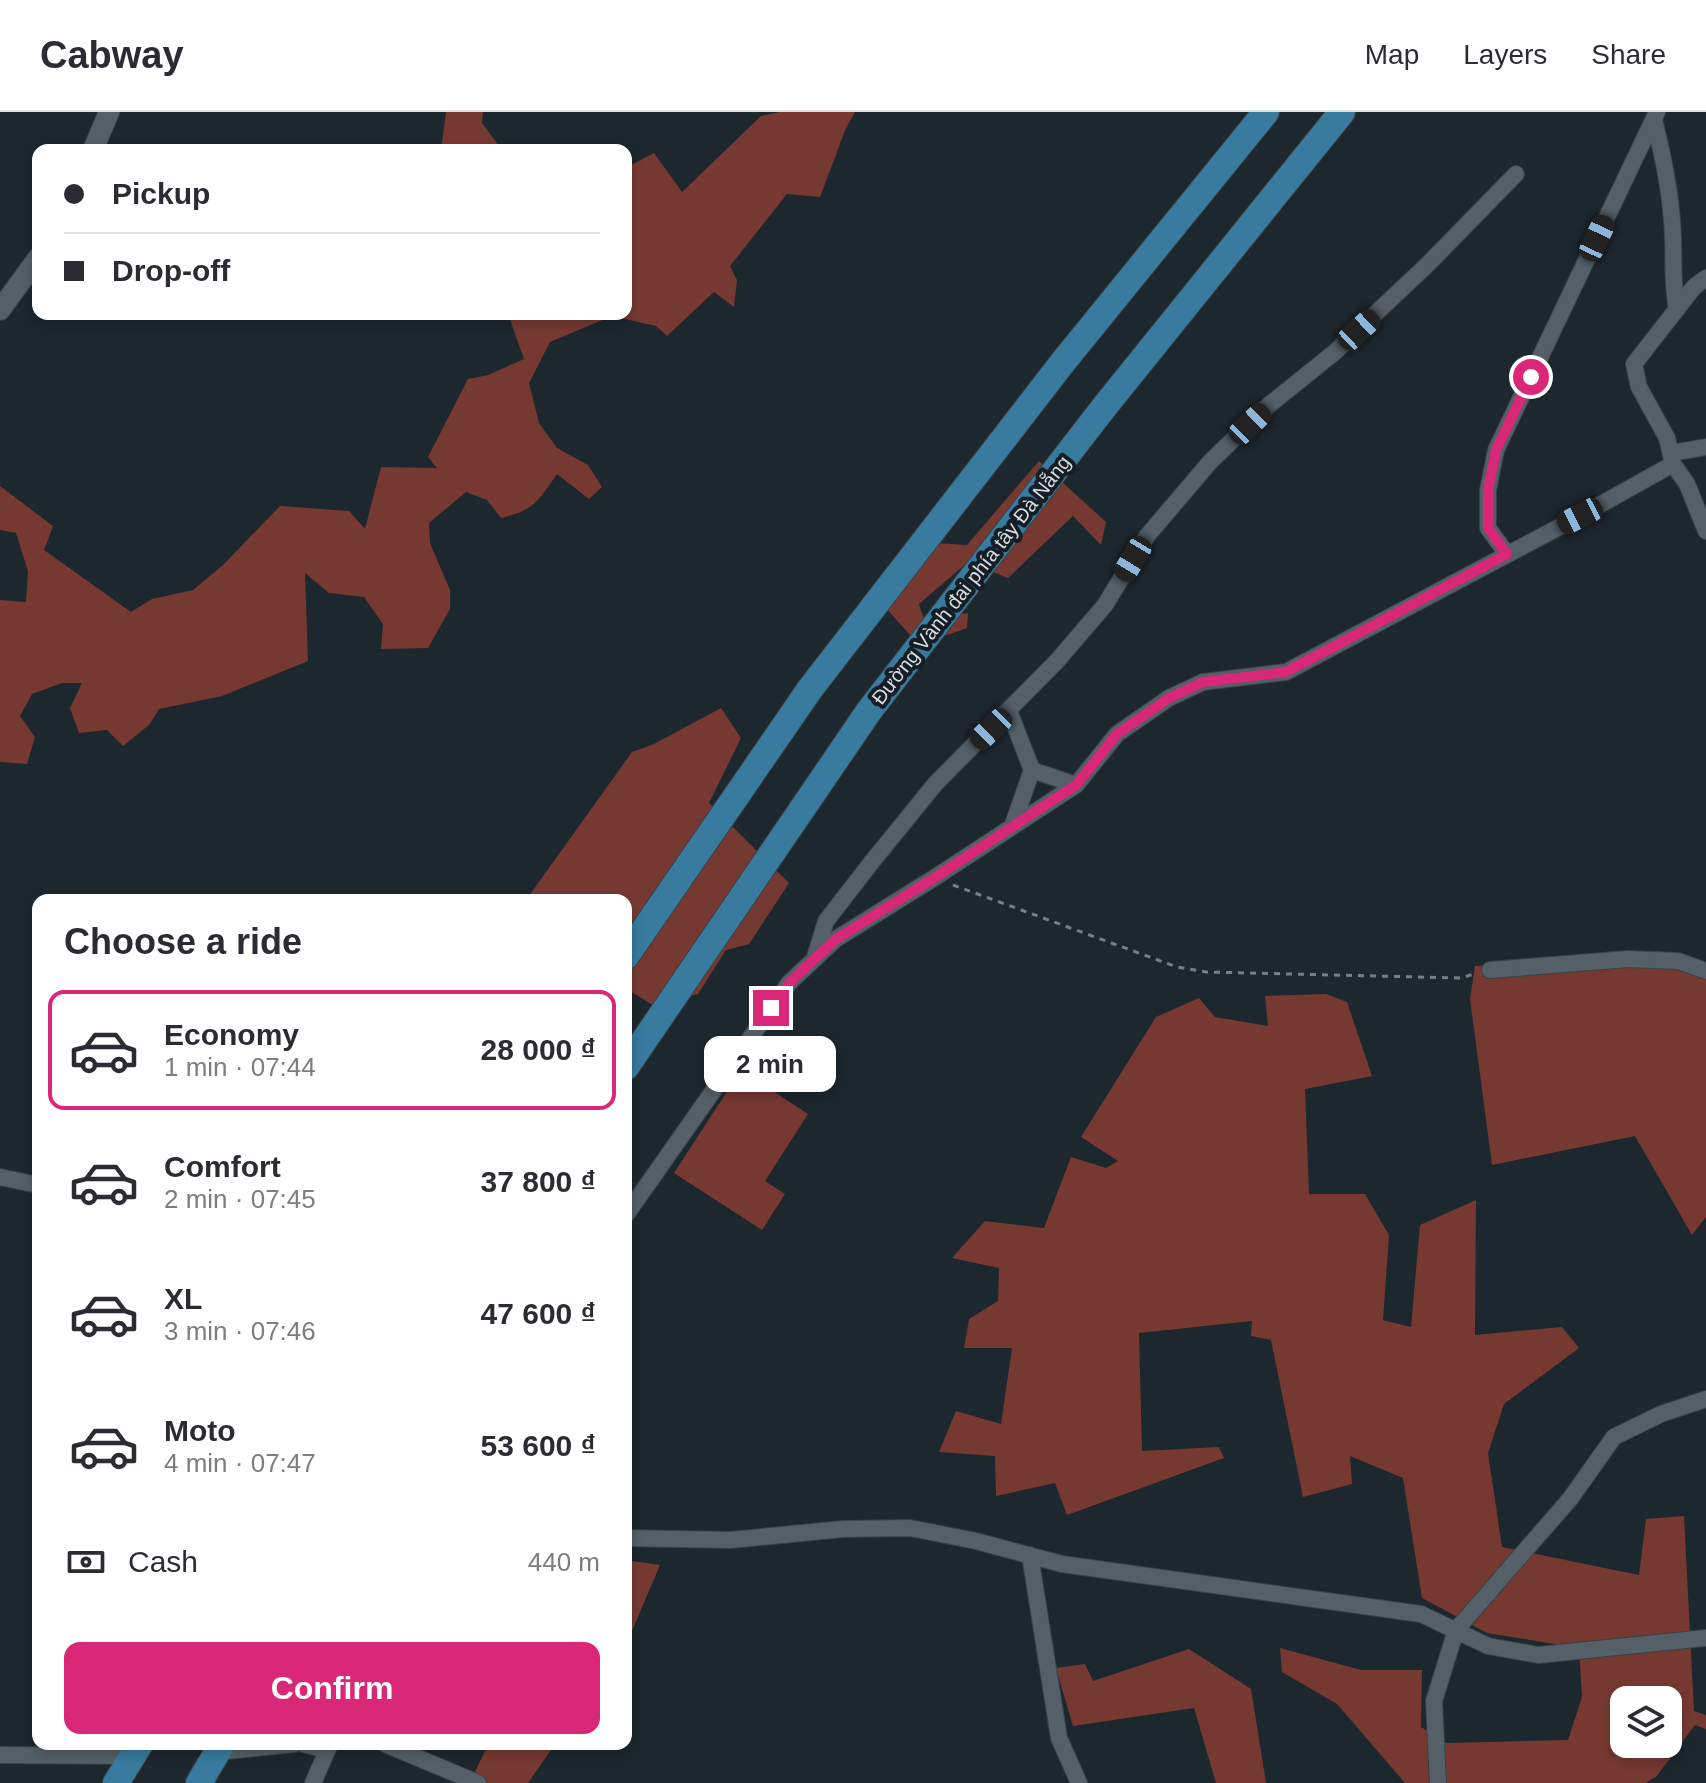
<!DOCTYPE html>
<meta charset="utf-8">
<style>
body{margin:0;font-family:Arial,sans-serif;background:#f7f7f7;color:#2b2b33;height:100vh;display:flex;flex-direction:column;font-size:30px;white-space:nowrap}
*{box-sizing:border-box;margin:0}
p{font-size:26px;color:#7c7c81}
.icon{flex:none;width:44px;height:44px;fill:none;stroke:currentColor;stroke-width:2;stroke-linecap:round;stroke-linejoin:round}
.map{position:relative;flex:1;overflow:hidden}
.drawer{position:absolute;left:32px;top:782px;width:600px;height:856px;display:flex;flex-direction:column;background:#fff;border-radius:16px;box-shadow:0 4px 12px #0003}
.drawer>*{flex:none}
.banner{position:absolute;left:32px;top:32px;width:600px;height:176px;border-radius:16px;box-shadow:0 4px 12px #0003;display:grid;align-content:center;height:176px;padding:0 32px;background:#fff}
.tools{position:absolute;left:1610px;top:1574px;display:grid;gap:16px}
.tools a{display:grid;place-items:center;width:72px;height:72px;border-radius:16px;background:#fff;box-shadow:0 4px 12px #0003;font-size:40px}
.end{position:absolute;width:36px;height:36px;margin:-18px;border:10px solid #db2777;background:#fff;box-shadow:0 0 0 4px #fff}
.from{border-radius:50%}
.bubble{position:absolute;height:56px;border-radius:16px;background:#fff;box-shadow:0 4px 12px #0003;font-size:26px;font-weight:700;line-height:56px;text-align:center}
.car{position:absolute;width:24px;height:48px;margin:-24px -12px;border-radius:10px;box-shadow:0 0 6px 2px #0007;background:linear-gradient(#222 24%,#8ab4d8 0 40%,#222 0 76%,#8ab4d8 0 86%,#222 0)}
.banner b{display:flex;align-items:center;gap:28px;height:76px;font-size:30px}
.banner b+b{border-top:2px solid #e1e1e2}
.banner i{width:20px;height:20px;background:#2b2b33}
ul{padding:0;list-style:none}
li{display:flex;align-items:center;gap:24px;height:120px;margin:0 16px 12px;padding:0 16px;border:4px solid transparent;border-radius:16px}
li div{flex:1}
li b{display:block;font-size:30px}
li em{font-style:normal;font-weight:700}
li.active{border-color:#db2777}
li>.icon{width:72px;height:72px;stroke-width:1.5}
h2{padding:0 32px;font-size:36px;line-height:96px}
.pay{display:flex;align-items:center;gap:20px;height:88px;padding:0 32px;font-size:30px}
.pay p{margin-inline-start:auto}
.primary-button{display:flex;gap:16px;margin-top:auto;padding:16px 32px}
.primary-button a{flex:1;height:92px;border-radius:16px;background:#db2777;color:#fff;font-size:32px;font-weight:700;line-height:92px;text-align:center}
header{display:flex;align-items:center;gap:48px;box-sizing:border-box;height:112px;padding:0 40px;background:#fff;border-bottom:2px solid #e1e1e2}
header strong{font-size:38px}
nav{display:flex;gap:44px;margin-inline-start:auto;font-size:28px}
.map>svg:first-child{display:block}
</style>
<header>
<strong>Cabway</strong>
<nav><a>Map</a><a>Layers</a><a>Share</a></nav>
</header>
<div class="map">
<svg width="1706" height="1671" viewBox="0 0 1706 1671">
<rect width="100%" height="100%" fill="#1d272e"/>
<path fill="#763932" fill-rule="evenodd" d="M446,0H483L482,11L502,38H441Z
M780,0H855L846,16L820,85L787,82L730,154L737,168L734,195L714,180L667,224L656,214L612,204L550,230L529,271L539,311L557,336L588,353L602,375L589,387L557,362C538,389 535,398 501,406L487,388L466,380L429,411L430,431L450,478V497L428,536L381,537L383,512L364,485L329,481L305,461L308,549L222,584L159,597L149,613L123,634L107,618L79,621L70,596L82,571H62L32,582L20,604L35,625L27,652L0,650V488L26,490L28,459L16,421L0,418V374L53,414L44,438L131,500L152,487L193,478L223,453L280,394L349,399L365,417L381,355L437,356L428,345L468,267L488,263L524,247L508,202H626V53L633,52L654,41L682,80L761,4Z
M1039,349L1106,410L1101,433L1073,404L1008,466L968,450L919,492L924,507L968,501L967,516L919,533L877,486L918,430L967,433Z
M721,596L741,626L709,691L789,771L749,832L726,838L698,882L653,893L626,877V788H526L632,640L654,632Z
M1658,839L1706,850V1105L1692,1123L1635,1024L1492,1053L1470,887L1475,854Z
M1326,882L1347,890L1372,964L1305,977L1309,1082H1365L1389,1123L1383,1208L1411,1215L1420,1113L1476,1088L1475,1223L1562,1215L1579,1236L1504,1292L1488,1341L1502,1435L1639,1463L1646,1407L1684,1404L1694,1599L1706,1603V1617L1695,1613L1656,1665L1645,1671H1405L1337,1592L1282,1560L1280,1536L1361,1558H1422L1421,1615L1447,1631L1568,1628L1582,1585L1579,1536L1487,1521L1422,1486L1403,1366L1350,1344L1352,1372L1303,1385L1271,1228L1251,1224L1252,1209L1139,1221L1142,1339L1219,1335L1224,1346L1067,1403L1055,1371L996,1384L995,1344L939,1340L956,1299L1001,1312L1012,1236H964L969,1207L998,1189L999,1156L952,1146L985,1109L1044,1116L1071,1045L1106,1056L1118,1049L1081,1025L1156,905L1199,886L1215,905L1268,914L1265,884ZM1624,1588H1668V1632H1624Z
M741,958L808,1002L765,1069L785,1082L762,1118L674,1061Z
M626,1448L660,1453L632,1519L626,1525Z
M1189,1537L1251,1577L1266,1671H1216L1194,1596L1073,1614L1056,1556L1085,1552L1093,1569Z
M488,1632H555L528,1671H470Z"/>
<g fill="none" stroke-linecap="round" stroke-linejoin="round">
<g stroke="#394247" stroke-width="18">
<path id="minor" d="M1654,8C1664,47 1672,87 1673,127C1674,151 1672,173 1677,197
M1706,166L1694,175L1634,252L1639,275L1667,326L1673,352L1687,372L1706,419
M1672,341L1706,335
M1507,442L1488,416V378L1496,338L1657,0
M1009,599L1032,658L1012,715
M1032,658L1076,673
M815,845L826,809L871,751L936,671L1057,549L1105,493L1147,424L1210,350L1269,293L1335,240L1428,152L1516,62
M1490,858L1628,847L1678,849L1706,859
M0,1065L38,1073
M626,1103L789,871L836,827L934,766L1076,673L1117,622L1169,586L1203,570L1286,560L1580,404L1673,352
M626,1426L730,1428L843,1417L910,1416L976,1429L1062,1452L1421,1502L1488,1534L1538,1543L1706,1526
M1030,1443L1059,1626L1079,1671
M303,1632L327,1638
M385,1632L478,1671
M217,1640L294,1632
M0,1643L132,1644
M313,1671L330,1632
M1438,1671L1434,1589L1456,1518L1570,1387L1614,1325L1661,1302L1706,1287"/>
</g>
<g stroke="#394247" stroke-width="22">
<path id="tertiary" d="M93,38L109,0
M0,198L38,146"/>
</g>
<g stroke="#394247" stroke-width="28">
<path id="primary" d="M626,844L810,577L1063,250L1266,0
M626,955L869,599L1105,294L1342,0
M116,1671L140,1632
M199,1671L222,1632"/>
</g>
<path stroke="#767f84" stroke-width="3" stroke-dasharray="6 6" stroke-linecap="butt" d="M953,773L1177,855L1206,860L1460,866L1474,862"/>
<use href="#minor" stroke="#545f67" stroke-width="16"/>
<use href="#tertiary" stroke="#545f67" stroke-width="20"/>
<use href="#primary" stroke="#387b9e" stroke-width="26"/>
</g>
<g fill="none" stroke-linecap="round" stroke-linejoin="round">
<path stroke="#db2777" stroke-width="10" d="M771,896L789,871L836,827L934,766L1076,673L1117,622L1169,586L1203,570L1286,560L1507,442L1488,416V378L1496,338L1531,265"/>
</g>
<g text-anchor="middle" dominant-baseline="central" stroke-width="8" stroke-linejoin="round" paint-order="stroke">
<g font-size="20" fill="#d8dfe3" stroke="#141e24">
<text transform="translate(971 468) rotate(-52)">Đường Vành đai phía tây Đà Nẵng</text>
</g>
</g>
</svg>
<div class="tools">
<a><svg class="icon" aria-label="layers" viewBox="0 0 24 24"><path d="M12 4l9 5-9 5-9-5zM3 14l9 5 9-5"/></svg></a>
</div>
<i class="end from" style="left:1531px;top:265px"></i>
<i class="end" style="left:771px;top:896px"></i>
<div class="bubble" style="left:704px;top:924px;width:132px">2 min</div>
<i class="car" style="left:1597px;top:126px;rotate:25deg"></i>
<i class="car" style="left:1359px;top:218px;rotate:47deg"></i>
<i class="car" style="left:1250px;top:312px;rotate:46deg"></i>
<i class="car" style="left:1580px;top:404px;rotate:243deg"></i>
<i class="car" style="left:1133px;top:447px;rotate:211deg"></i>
<i class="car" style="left:991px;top:617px;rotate:226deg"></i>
<div class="banner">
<b><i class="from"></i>Pickup</b>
<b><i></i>Drop-off</b>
</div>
<section class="drawer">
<h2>Choose a ride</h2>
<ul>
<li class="active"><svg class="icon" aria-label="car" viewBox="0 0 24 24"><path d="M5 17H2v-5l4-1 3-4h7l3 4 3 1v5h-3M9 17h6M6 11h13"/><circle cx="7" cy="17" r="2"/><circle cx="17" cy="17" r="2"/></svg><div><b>Economy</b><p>1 min · 07:44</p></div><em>28 000 ₫</em></li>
<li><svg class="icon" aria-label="car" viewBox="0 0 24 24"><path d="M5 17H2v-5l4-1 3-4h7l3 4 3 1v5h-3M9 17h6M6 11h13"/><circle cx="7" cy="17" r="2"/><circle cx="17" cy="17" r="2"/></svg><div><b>Comfort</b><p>2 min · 07:45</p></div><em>37 800 ₫</em></li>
<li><svg class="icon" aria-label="car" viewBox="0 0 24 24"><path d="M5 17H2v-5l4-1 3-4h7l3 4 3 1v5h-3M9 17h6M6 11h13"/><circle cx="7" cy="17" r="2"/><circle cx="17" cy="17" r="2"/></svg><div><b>XL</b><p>3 min · 07:46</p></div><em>47 600 ₫</em></li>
<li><svg class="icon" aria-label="car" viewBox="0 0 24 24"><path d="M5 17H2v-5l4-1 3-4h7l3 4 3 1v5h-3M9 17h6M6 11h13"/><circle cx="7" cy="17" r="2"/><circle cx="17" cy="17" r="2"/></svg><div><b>Moto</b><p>4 min · 07:47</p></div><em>53 600 ₫</em></li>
</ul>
<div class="pay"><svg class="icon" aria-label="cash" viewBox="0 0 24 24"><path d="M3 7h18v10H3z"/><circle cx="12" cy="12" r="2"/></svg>Cash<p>440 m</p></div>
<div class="primary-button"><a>Confirm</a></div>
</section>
</div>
